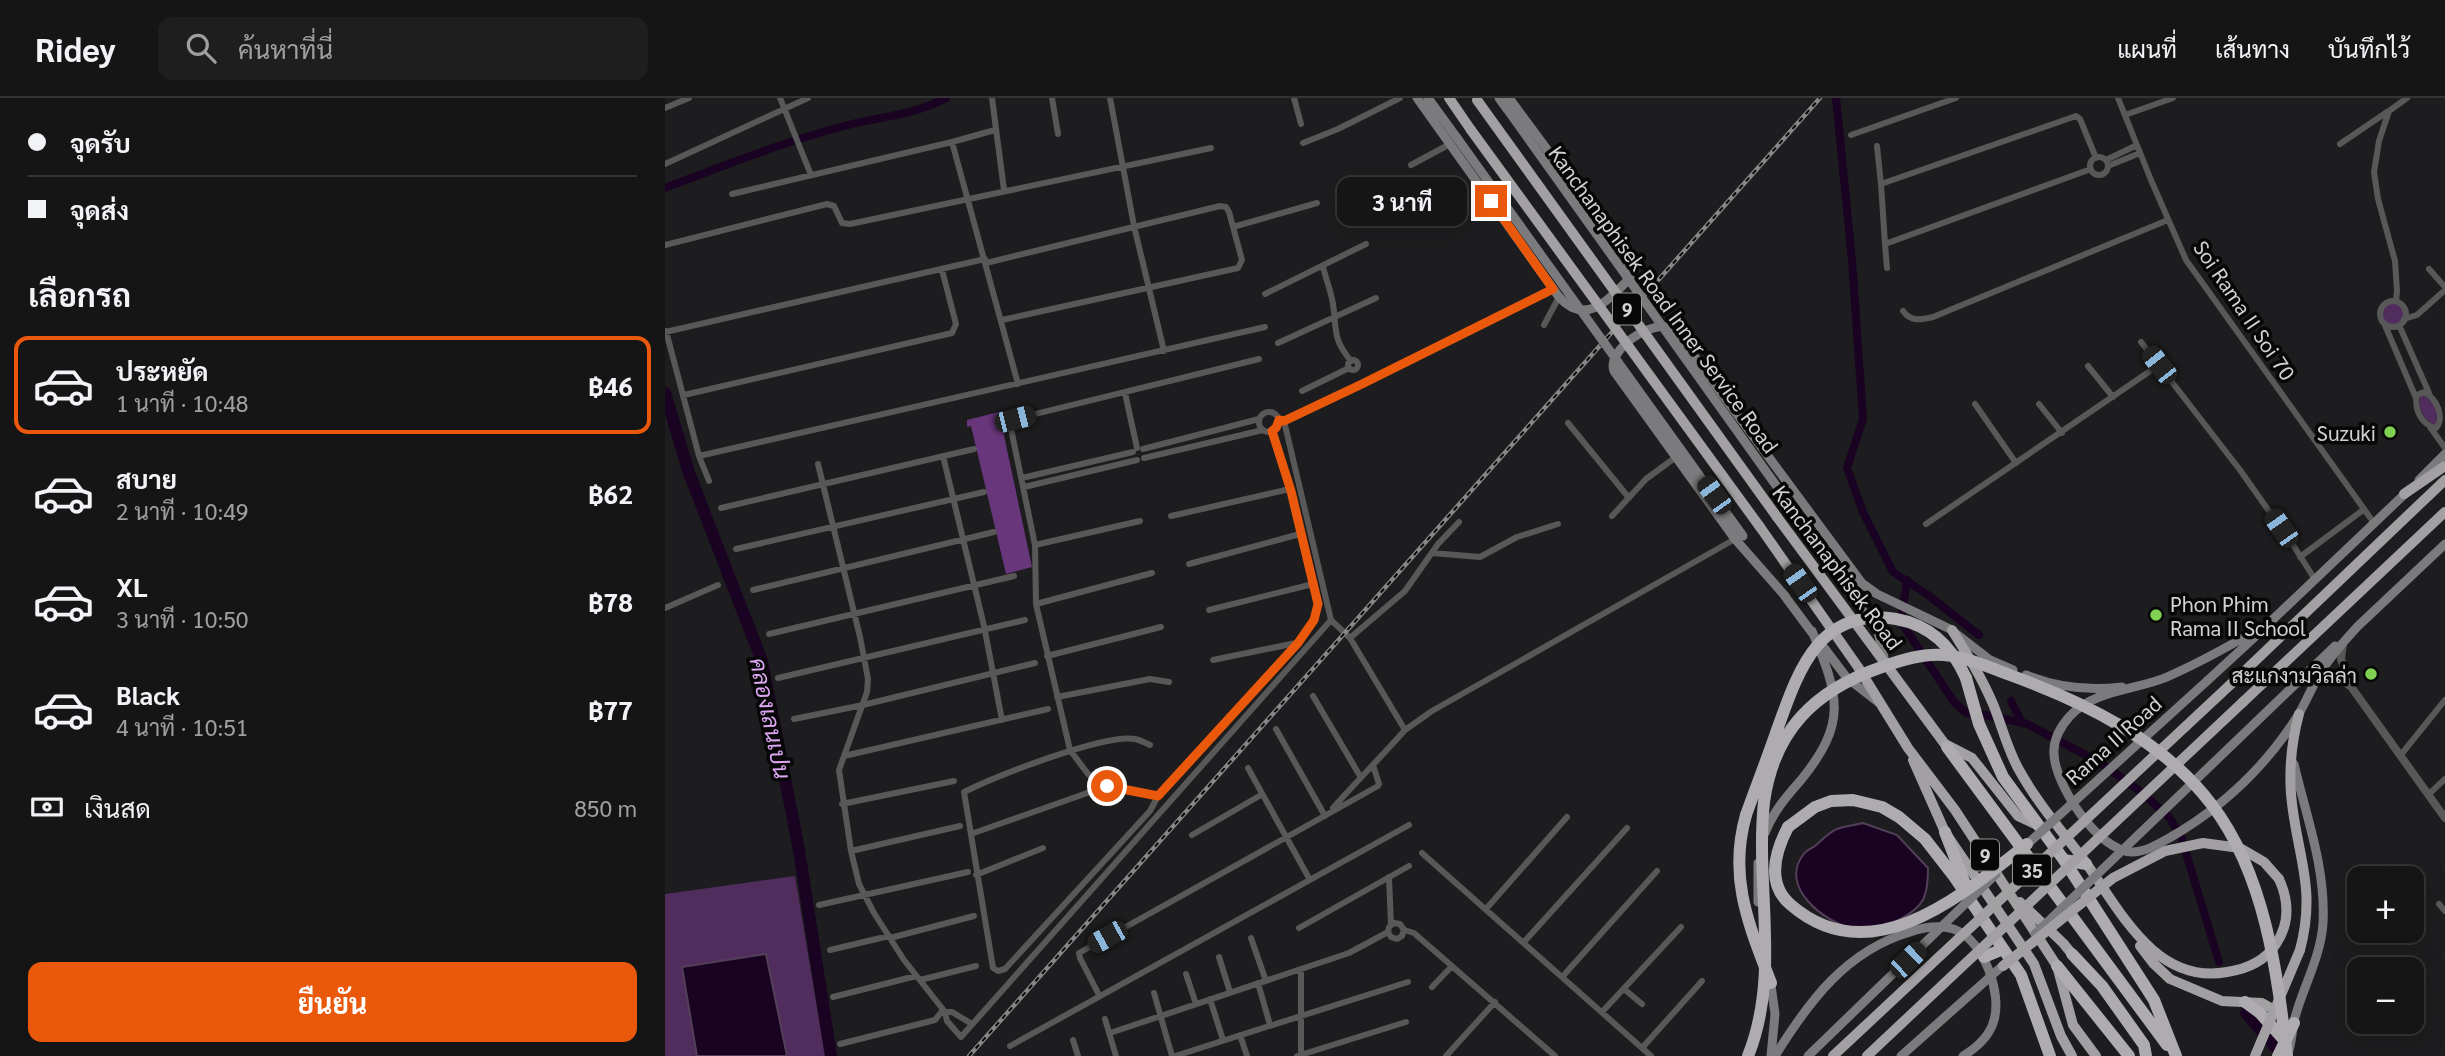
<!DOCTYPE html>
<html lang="th">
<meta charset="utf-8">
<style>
body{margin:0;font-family:Georgia,Sarabun,serif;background:#1f1e1f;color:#f1f3f6;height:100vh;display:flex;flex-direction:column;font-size:26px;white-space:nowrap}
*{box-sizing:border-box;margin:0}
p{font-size:23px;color:#9e9fa1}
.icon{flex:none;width:38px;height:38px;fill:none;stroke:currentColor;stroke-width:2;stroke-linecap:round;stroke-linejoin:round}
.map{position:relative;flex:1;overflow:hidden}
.details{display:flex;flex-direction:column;background:#161516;width:665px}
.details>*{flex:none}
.top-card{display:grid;align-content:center;height:154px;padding:0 28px;background:#161516}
.fabs{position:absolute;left:1682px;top:768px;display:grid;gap:14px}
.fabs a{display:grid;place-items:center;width:77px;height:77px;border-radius:14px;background:#161516;box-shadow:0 7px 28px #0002,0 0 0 2px #353435;font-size:35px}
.end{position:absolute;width:32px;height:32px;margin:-16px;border:9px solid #ea580c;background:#fff;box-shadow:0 0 0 4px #fff}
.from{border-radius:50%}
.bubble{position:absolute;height:49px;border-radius:14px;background:#161516;box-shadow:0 7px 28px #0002,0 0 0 2px #353435;font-size:23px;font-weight:700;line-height:49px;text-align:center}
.car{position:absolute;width:21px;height:42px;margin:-21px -10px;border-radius:9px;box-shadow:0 0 5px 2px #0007;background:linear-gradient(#222 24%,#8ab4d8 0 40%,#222 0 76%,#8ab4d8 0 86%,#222 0)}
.top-card b{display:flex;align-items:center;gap:24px;height:66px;font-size:26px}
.top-card b+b{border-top:2px solid #353435}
.top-card i{width:18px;height:18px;background:#f1f3f6}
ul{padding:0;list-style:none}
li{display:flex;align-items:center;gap:21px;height:98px;margin:0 14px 10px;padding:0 14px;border:4px solid transparent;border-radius:14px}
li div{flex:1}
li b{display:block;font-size:26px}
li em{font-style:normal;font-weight:700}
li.active{border-color:#ea580c}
li>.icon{width:63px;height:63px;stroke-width:1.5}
h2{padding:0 28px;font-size:32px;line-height:84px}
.pay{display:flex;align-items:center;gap:18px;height:77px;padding:0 28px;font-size:26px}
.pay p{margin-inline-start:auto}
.primary-button{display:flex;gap:14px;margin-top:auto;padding:14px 28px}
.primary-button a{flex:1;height:80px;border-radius:14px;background:#ea580c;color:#fff;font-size:28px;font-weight:700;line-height:80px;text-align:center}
header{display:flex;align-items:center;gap:42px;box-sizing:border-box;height:98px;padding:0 35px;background:#161516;border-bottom:2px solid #353435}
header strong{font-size:33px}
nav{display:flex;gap:38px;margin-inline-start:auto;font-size:24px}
.search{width:490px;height:63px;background:#1f1e1f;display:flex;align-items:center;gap:18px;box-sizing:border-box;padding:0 24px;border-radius:14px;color:#9e9fa1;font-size:26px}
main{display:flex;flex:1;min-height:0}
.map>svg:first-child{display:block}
</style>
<header>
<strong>Ridey</strong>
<div class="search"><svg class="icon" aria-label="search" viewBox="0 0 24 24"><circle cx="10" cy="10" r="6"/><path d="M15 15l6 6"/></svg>ค้นหาที่นี่</div>
<nav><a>แผนที่</a><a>เส้นทาง</a><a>บันทึกไว้</a></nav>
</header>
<main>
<section class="details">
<div class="top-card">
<b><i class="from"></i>จุดรับ</b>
<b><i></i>จุดส่ง</b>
</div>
<h2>เลือกรถ</h2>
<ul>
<li class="active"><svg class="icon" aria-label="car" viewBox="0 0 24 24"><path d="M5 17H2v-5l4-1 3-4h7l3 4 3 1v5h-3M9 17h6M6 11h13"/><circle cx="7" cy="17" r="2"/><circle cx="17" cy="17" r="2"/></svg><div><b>ประหยัด</b><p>1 นาที · 10:48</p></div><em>฿46</em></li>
<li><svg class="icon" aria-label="car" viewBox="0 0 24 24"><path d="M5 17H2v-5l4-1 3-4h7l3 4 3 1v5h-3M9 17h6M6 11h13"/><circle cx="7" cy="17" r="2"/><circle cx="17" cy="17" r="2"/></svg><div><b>สบาย</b><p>2 นาที · 10:49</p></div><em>฿62</em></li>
<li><svg class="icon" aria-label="car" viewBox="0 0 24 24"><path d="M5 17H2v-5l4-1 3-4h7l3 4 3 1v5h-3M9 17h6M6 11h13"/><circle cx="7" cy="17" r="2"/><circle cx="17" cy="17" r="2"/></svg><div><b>XL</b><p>3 นาที · 10:50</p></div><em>฿78</em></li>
<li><svg class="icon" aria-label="car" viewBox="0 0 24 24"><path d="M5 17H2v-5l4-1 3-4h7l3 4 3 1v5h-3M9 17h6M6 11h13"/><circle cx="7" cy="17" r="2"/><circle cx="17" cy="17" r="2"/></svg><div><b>Black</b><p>4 นาที · 10:51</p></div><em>฿77</em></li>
</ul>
<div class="pay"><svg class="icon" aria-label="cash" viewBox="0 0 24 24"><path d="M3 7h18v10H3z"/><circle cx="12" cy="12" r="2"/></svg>เงินสด<p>850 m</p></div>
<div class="primary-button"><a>ยืนยัน</a></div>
</section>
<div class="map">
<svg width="1780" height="958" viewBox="0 0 1780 958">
<rect width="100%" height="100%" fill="#1d1c1e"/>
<path fill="#502d5d" d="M1717 216a11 11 0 1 1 22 0a11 11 0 1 1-22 0Z
M1757,297C1769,302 1775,315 1770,327C1759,323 1753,311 1755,299Z
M130,778L160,958H122L101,856L17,869L32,958H0V796Z"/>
<path fill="#68367b" d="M334,314L367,469L341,476L306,328L302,329V322Z"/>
<path fill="#1a0223" stroke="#514058" stroke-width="2" d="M1198,725L1232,737L1263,770C1263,798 1260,808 1234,822C1221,828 1202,833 1187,830C1159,824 1114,789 1138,757C1140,753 1147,750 1150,748C1157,742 1164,734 1172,731C1180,728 1190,727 1198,725Z
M101,856L122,958H32L17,869Z"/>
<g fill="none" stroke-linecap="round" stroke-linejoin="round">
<path stroke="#1a0223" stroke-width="8" d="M1171,0L1187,162L1198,321L1182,370L1198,414L1228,474L1263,497L1314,537
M0,90C60,67 121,43 183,27C218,18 249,17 281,0
M1242,482L1237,516L1238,527L1289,604L1301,615L1321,617L1362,626L1436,665L1476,694L1504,719L1516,738L1554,864
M1346,603L1357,625"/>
<path stroke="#1a0223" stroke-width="12" d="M0,295L24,375L97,563L134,752L166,958
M1581,915L1618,958"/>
<path stroke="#595859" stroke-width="6" d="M115,0L146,77
M327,0L339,92
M387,0L393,36
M445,0L469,128L499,253
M629,0L636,26
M1453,0L1486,82L1521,162L1709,425
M0,10L24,0
M1460,17L1508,0
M1186,37L1291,0
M287,44L353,286
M638,45L673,31L735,0
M1675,46L1722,14
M1212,48L1216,86
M1425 68a9 9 0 1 1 18 0a9 9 0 1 1-18 0Z
M1441,62L1472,47
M0,66L143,0
M746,67L785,46
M1443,68L1475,55
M1426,71L1220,146L1216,86L1411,18L1415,21L1431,60
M67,96L287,44L330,32
M568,129L652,105
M1220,146L1222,170
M0,147L162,106L169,108L177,125L185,126L546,50
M321,165L555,108L561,109L564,114L577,162L573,170L337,222
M658,169C661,181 666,193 668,206C672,232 667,240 686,263
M1764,171L1780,189
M600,196L701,146
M1731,203L1732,193L1730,163L1713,101L1709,74L1714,43L1724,13L1742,0
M1715 216a13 13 0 1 1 26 0a13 13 0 1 1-26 0Z
M1238,213C1246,224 1255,222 1268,219L1503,122
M1739,221L1752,217L1780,192
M1719,225L1751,300
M879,227L894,199
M1734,227L1764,295
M1,233L34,358L44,383
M0,234L320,161
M1476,244L1575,372L1630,450L1649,480
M613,245L711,200
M683 267a5 5 0 1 1 10 0a5 5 0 1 1-10 0Z
M1423,268L1448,299
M637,293L684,270
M1759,294C1772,301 1780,319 1771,330C1756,327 1749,311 1752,297Z
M460,295L472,350
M19,297L287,235L291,226L277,172
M1310,306L1351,365
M1374,306L1397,335
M594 324a10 10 0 1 1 20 0a10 10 0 1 1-20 0Z
M613,322L619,323L697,286L888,191
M903,325L964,400
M1765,329L1780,350
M478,351L594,321
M34,358L600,229
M278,358L319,528L337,622
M479,360L598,332
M153,366L195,539L203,581L202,594L174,672L186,753L194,786L209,815L239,862L280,914L282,923L296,939L666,522L619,323
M357,380L468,354
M359,389L472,362
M56,410L309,351
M506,418L625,391
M947,418L981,381L1011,359
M1261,426L1494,267
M370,447L475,423
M71,451L319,394
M767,455L815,459L852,439L893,426
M1635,459L1698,412
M524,466L635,436
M88,492L329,434
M371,506L487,475
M0,510L53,487
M544,512L648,486
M666,522L685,540L740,632L767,613L1070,441
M104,536L349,478
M685,540L740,493L773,446L794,424
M382,558L496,529
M548,562L631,545
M113,580L360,522
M648,598L695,678
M392,599L485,581L504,584
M129,621L198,607L370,565
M611,631L660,718
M485,647C481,645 475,642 470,641C440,635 329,679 299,694L328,870L333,873L340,871L485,713L493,698L633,545L649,522L653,506L626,393L607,333
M179,658L383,611
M1735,658L1780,602
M583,670L645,782
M1763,697L1780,681
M493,698L442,688L423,676L405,652L371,506L370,447L345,326L350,321L594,261
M177,706L289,683
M668,710C692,683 716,659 740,632
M306,736L442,688
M527,737L596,697
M186,753L295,728
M757,755L986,958
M311,777L378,750
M724,779L726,827
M1774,806L1780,813
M154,807L303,774
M821,811L902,719
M634,830L744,768
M739,832L749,835L890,958
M225,840L309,818
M586,840L601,883
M859,844L962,730
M165,852L224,838
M554,859L565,894
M521,876L531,906
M898,878L992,773
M255,882L311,868
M593,885L605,927
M767,889L787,868
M959,891L977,906
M489,895L507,958
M434,897L415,860L414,855L713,688L714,686L708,667
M168,899L251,878
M545,901L558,942
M280,914H287L307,926
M937,914L1016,829
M440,921L451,958
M445,935L684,855L723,834L724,829L729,825L735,826L739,832L737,838L732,841L726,839L723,834
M575,937L582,958
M408,942L413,958
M175,946L270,922L278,912
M345,948L744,727
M977,950L1037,883
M636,957V871
M510,958L743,884
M632,958L741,924
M781,958L830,904"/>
<path stroke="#595859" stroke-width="8" d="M1678,545L1676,561L1687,590L1780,720
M1649,586C1663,577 1673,580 1685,588"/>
<path stroke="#7b7a7c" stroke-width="9" d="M752,0L894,199C921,229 944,201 965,180L963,161L844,0
M763,0L792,40
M834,0L842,11
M1754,382L1780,356
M1125,407L1167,464L1183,492L1213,534L1220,564
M1167,464L1212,496L1285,531L1325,562L1348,572
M1119,497L1148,536
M1121,499L1070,441L949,273C941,252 988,219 1009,231L1199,488
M1605,524C1572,544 1538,563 1502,579C1472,592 1428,592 1405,618C1396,628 1388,642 1389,656C1390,687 1433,753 1467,754C1481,754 1495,745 1506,739C1558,709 1600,669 1632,619C1640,606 1646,591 1654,577C1665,559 1679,543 1694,527
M1602,527L1744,392
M1692,529L1780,446
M1157,547L1182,580L1213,604
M1361,577C1391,589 1425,593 1457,589
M1542,583L1592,537
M1591,624L1670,548
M1100,735C1108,714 1121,699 1136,682C1183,624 1174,598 1147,533
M1093,765V804
M1105,880L1110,916L1106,958
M1623,955C1627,944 1627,934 1629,923C1637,891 1656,859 1658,825C1661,770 1641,718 1629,666
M1110,958C1144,903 1181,853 1245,834C1260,829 1278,826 1293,833C1319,845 1337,895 1329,922C1325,938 1311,950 1298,958"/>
<path stroke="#a2a0a2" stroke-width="10" d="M784,0L806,32
M1739,396L1780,368
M1112,419L1282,649
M1095,429L1193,569L1243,650L1290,712L1392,868L1408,927L1431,958
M1287,532C1302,556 1317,580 1328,606C1337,628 1342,650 1353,670C1372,705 1398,734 1421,765C1456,814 1491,887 1562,874C1582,871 1600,863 1611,846C1625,825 1624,803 1614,781
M1566,586L1780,382
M1578,604L1780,414
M1634,616C1627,642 1624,669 1626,696C1631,756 1652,788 1635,852
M1280,646L1307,660L1353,718L1372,727
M1248,662L1280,734L1369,866L1396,938L1407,958
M1355,804L1398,845L1407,856
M1475,848L1488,865L1505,881L1557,903L1597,905L1615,915"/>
<path stroke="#aeacaf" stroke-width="12" d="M1301,580L1314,626L1338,679L1399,762L1489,902L1511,958
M1282,649L1502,947
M1081,717C1063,780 1084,827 1106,885
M1123,729L1150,709L1166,703L1188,702L1217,709L1234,719L1260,741L1288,777L1356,877L1385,958
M1280,734L1299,783
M1399,762L1421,766
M1407,856L1437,888L1479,947L1481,958
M1319,859L1338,851
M1392,868L1464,958
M1580,904L1595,915L1620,943
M1613,958L1629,925"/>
<g stroke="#878688" stroke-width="4.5">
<path id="rail" d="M304,958L1155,0"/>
</g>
<use href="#rail" stroke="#070707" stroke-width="2" stroke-dasharray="5" stroke-linecap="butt"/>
<path stroke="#7b7a7c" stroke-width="9" d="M842,11L1125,407
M792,40L1078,438
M1358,750L1542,583
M1370,836L1591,624
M1143,958L1331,776
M1236,958L1343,863"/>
<path stroke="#a2a0a2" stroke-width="10" d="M812,2L1112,419
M806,32L1095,429
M1338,868L1448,780L1500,753L1538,745L1575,750L1599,764L1614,781
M1168,958L1566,586
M1202,958L1578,604
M1590,958L1635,852"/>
<path stroke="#aeacaf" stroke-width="12" d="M1081,717C1091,689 1102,661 1112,632C1133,574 1153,509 1231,521C1266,527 1287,549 1301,580
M1123,729C1110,754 1101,786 1126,807C1206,876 1296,798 1362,746
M1083,958C1116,876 1090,789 1099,704C1109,632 1150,592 1217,569C1236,562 1258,555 1279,557C1301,559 1324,569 1345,577C1419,604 1498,642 1547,707C1600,777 1612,873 1622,958"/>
</g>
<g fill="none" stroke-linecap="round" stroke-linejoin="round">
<path stroke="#ea580c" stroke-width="9" d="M442,688L493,698L633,545L649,522L653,506L626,393L607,333L611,330L614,322L619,323L697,286L888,191L826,103"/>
</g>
<g fill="#80d051" stroke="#070707" stroke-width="2.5">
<circle cx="1725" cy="334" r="7"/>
<circle cx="1491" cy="517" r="7"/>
<circle cx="1706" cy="576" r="7"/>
</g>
<g text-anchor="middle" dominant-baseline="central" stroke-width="7" stroke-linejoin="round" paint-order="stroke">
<g fill="#070707" stroke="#959496" stroke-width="2">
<rect x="948" y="195.5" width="28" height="31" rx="5"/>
<rect x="1306" y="741.5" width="28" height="31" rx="5"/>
<rect x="1348" y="756.5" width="38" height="31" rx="5"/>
</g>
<g font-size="19" font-weight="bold" fill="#d2d1d3">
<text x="962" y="211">9</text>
<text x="1320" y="757">9</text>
<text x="1367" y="772">35</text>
</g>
<g font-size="21" fill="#d2d1d3" stroke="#070707">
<text transform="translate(999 201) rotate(54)">Kanchanaphisek Road Inner Service Road</text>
<text transform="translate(1580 212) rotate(56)">Soi Rama II Soi 70</text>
<text transform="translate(1173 469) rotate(53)">Kanchanaphisek Road</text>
<text transform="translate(1448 642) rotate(-42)">Rama II Road</text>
</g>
<g font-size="21" fill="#d2d1d3" stroke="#070707" text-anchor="end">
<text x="1711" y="334">Suzuki</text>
<text x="1505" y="505" text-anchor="start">Phon Phim<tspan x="1505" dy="24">Rama II School</tspan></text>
<text x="1692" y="576">สะแกงามวิลล่า</text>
</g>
<g font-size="23" font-style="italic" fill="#dda6f4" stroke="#070707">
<text transform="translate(107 620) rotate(78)">คลองเลนเปน</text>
</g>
</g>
</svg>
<div class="fabs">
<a>+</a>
<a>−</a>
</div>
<i class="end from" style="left:442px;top:688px"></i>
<i class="end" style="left:826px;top:103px"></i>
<div class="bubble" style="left:672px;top:79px;width:130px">3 นาที</div>
<i class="car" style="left:1494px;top:267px;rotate:322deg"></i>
<i class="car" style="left:350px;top:321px;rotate:76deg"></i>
<i class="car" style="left:1049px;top:397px;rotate:324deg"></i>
<i class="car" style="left:1616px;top:430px;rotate:325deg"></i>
<i class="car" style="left:1135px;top:485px;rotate:325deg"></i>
<i class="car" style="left:442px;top:839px;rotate:241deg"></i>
<i class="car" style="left:1243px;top:862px;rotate:46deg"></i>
</div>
</main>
